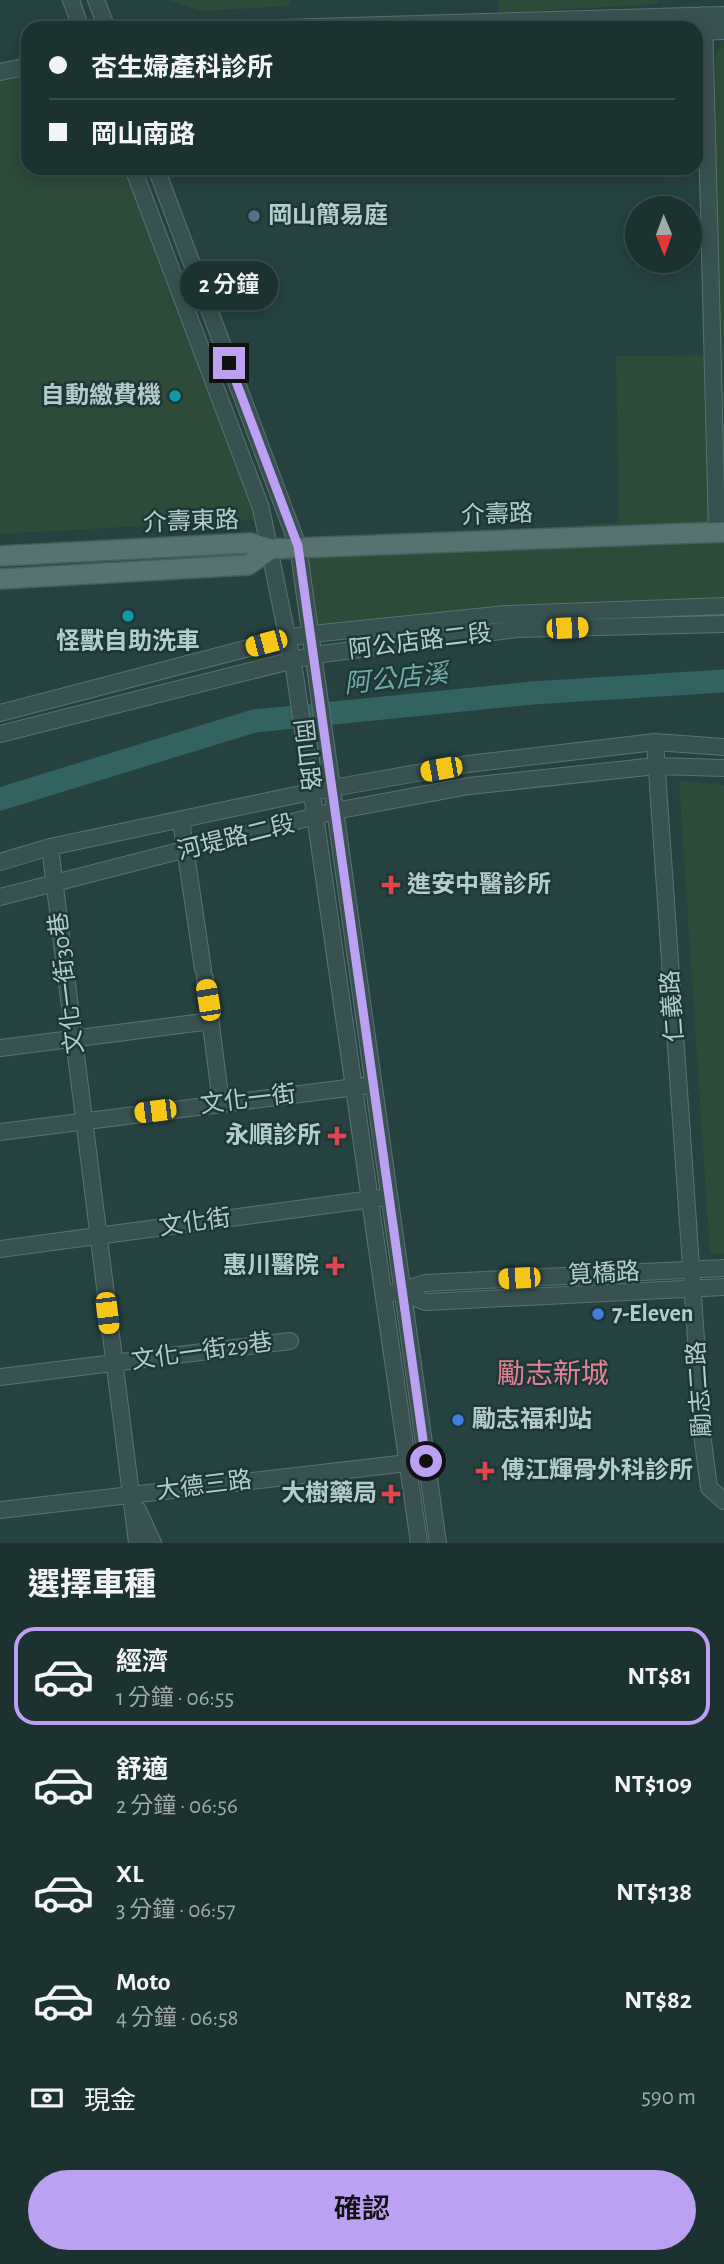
<!DOCTYPE html>
<html lang="zh-TW">
<meta charset="utf-8">
<style>
body{margin:0;font-family:"Alegreya Sans","Noto Sans TC",sans-serif;background:#253a38;color:#f1f3f6;height:100vh;display:flex;flex-direction:column;font-size:26px;white-space:nowrap}
*{box-sizing:border-box;margin:0}
p{font-size:23px;color:#a0aaab}
.icon{flex:none;width:38px;height:38px;fill:none;stroke:currentColor;stroke-width:2;stroke-linecap:round;stroke-linejoin:round}
.map{position:relative;height:1543px;overflow:hidden}
.sheet{display:flex;flex-direction:column;background:#1c3230;flex:1}
.sheet>*{flex:none}
.banner{position:absolute;left:21px;top:21px;width:682px;height:154px;border-radius:21px;box-shadow:0 4px 18px #0003,0 0 0 2px #3a4d4c;display:grid;align-content:center;height:154px;padding:0 28px;background:#1c3230}
.needle{width:46px;rotate:179deg}
.tools{position:absolute;left:625px;top:196px;display:grid;gap:14px}
.tools a{display:grid;place-items:center;width:77px;height:77px;border-radius:50%;background:#1c3230;box-shadow:0 4px 18px #0003,0 0 0 2px #3a4d4c;font-size:35px}
.end{position:absolute;width:32px;height:32px;margin:-16px;border:9px solid #bca0f2;background:#111;box-shadow:0 0 0 4px #111}
.from{border-radius:50%}
.bubble{position:absolute;height:49px;border-radius:24px;background:#1c3230;box-shadow:0 4px 18px #0003,0 0 0 2px #3a4d4c;font-size:23px;font-weight:600;line-height:49px;text-align:center}
.car{position:absolute;width:21px;height:42px;margin:-21px -10px;border-radius:9px;box-shadow:0 0 5px 2px #0007;background:linear-gradient(#f5c518 24%,#345 0 40%,#f5c518 0 76%,#345 0 86%,#f5c518 0)}
.banner b{display:flex;align-items:center;gap:24px;height:66px;font-size:26px}
.banner b+b{border-top:2px solid #3a4d4c}
.banner i{width:18px;height:18px;background:#f1f3f6}
ul{padding:0;list-style:none}
li{display:flex;align-items:center;gap:21px;height:98px;margin:0 14px 10px;padding:0 14px;border:4px solid transparent;border-radius:21px}
li div{flex:1}
li b{display:block;font-size:26px}
li em{font-style:normal;font-weight:600}
li.current{border-color:#bca0f2}
li>.icon{width:63px;height:63px;stroke-width:1.5}
h2{padding:0 28px;font-size:32px;line-height:84px}
.pay{display:flex;align-items:center;gap:18px;height:77px;padding:0 28px;font-size:26px}
.pay p{margin-inline-start:auto}
.action{display:flex;gap:14px;margin-top:auto;padding:14px 28px}
.action a{flex:1;height:80px;border-radius:42px;background:#bca0f2;color:#111;font-size:28px;font-weight:600;line-height:80px;text-align:center}
.map>svg:first-child{display:block}
</style>
<div class="map">
<svg width="724" height="1543" viewBox="0 0 724 1543">
<rect width="100%" height="100%" fill="#254240"/>
<path fill="#2e4a39" d="M169,0H290V6L200,11Z
M499,0H657L658,4L499,13Z
M724,43V606L312,634L298,546L619,522L616,356L719,355L714,192L716,54Z
M28,68V168H133L264,519L0,534V76Z
M679,781L724,785V1253L710,1254Z"/>
<g fill="none" stroke-linecap="round" stroke-linejoin="round">
<path stroke="#336361" stroke-width="23" d="M0,799L254,721L532,693L724,681"/>
<g stroke="#5a7271" stroke-width="18">
<path id="minor" d="M71,0L81,28
M96,0L107,28
M704,15L717,532
M282,28L724,15
M696,32L724,31
M0,72L28,66
M133,168L261,508L295,675L419,1543
M156,168L298,546L438,1543
M0,713L287,638L312,634L506,614L724,606
M0,734L314,655L517,629L724,624
M655,742L703,1441L709,1488L724,1501
M181,820L203,969
M50,847L137,1543
M0,862L50,847L310,792L468,764L655,742L724,747
M0,897L335,811L469,786L656,766L724,768
M205,978L221,1103
M0,1048L211,1021
M0,1132L363,1086
M0,1249L380,1198
M393,1293L425,1283L724,1268
M402,1293L426,1302L724,1287
M0,1377L290,1341
M0,1510L416,1462
M138,1510L153,1543"/>
</g>
<g stroke="#465e5d" stroke-width="22">
<path id="major" d="M0,556L250,543L271,549L724,532
M0,579L248,565L271,549"/>
</g>
<use href="#minor" stroke="#395251" stroke-width="16"/>
<use href="#major" stroke="#577270" stroke-width="19"/>
</g>
<g fill="none" stroke-linecap="round" stroke-linejoin="round">
<path stroke="#bca0f2" stroke-width="9" d="M229,363L298,546L426,1461"/>
</g>
<circle fill="#5c6f8a" stroke="#1e3736" stroke-width="2.5" cx="254" cy="216" r="7"/>
<g fill="#0f9aa8" stroke="#1e3736" stroke-width="2.5">
<circle cx="175" cy="396" r="7"/>
<circle cx="128" cy="616" r="7"/>
</g>
<g fill="#e0444e" stroke="#1e3736" stroke-width="2.5">
<path d="M387.5 874.5h7v7h7v7h-7v7h-7v-7h-7v-7h7z"/>
<path d="M333.5 1125.5h7v7h7v7h-7v7h-7v-7h-7v-7h7z"/>
<path d="M331.5 1255.5h7v7h7v7h-7v7h-7v-7h-7v-7h7z"/>
<path d="M481.5 1460.5h7v7h7v7h-7v7h-7v-7h-7v-7h7z"/>
<path d="M387.5 1483.5h7v7h7v7h-7v7h-7v-7h-7v-7h7z"/>
</g>
<g fill="#3f7fe0" stroke="#1e3736" stroke-width="2.5">
<circle cx="598" cy="1314" r="7"/>
<circle cx="458" cy="1420" r="7"/>
</g>
<g text-anchor="middle" dominant-baseline="central" stroke-width="5" stroke-linejoin="round" paint-order="stroke">
<g font-size="24" font-weight="bold" fill="#b6cccc" stroke="#1e3736" text-anchor="start">
<text x="268" y="216">岡山簡易庭</text>
<text x="161" y="396" text-anchor="end">自動繳費機</text>
<text x="128" y="642" text-anchor="middle">怪獸自助洗車</text>
<text x="407" y="885">進安中醫診所</text>
<text x="321" y="1136" text-anchor="end">永順診所</text>
<text x="319" y="1266" text-anchor="end">惠川醫院</text>
<text x="612" y="1314">7-Eleven</text>
<text x="472" y="1420">勵志福利站</text>
<text x="501" y="1471">傅江輝骨外科診所</text>
<text x="377" y="1494" text-anchor="end">大樹藥局</text>
</g>
<g font-size="24" fill="#b6cccc" stroke="#1e3736">
<text transform="translate(497 515) rotate(-2)">介壽路</text>
<text transform="translate(191 522) rotate(-2)">介壽東路</text>
<text transform="translate(420 642) rotate(-7)">阿公店路二段</text>
<text transform="translate(306 755) rotate(83)">岡山路</text>
<text transform="translate(236 838) rotate(-14)">河堤路二段</text>
<text transform="translate(67 983) rotate(-97)">文化一街30巷</text>
<text transform="translate(673 1006) rotate(-94)">仁義路</text>
<text transform="translate(248 1100) rotate(-7)">文化一街</text>
<text transform="translate(195 1223) rotate(-8)">文化街</text>
<text transform="translate(604 1274) rotate(-3)">筧橋路</text>
<text transform="translate(202 1352) rotate(-8)">文化一街29巷</text>
<text transform="translate(700 1389) rotate(-94)">勵志二路</text>
<text transform="translate(204 1486) rotate(-7)">大德三路</text>
</g>
<g font-size="26" font-style="italic" fill="#6eaca9" stroke="#1e3736">
<text transform="translate(396 679) rotate(-6)">阿公店溪</text>
</g>
<g font-size="28" fill="#e18194" stroke="#1e3736">
<text x="553" y="1375">勵志新城</text>
</g>
</g>
</svg>
<div class="tools">
<a><svg class="needle" viewBox="-14 -14 28 28"><path d="M0-13l5 13h-10z" fill="#e53935"/><path d="M0 13l5-13h-10z" fill="#a0aaab"/></svg></a>
</div>
<i class="end from" style="left:426px;top:1461px"></i>
<i class="end" style="left:229px;top:363px"></i>
<div class="bubble" style="left:180px;top:261px;width:98px">2 分鐘</div>
<i class="car" style="left:567px;top:628px;rotate:88deg"></i>
<i class="car" style="left:266px;top:643px;rotate:255deg"></i>
<i class="car" style="left:441px;top:769px;rotate:260deg"></i>
<i class="car" style="left:208px;top:1000px;rotate:351deg"></i>
<i class="car" style="left:155px;top:1111px;rotate:263deg"></i>
<i class="car" style="left:519px;top:1278px;rotate:267deg"></i>
<i class="car" style="left:107px;top:1313px;rotate:173deg"></i>
<div class="banner">
<b><i class="from"></i>杏生婦產科診所</b>
<b><i></i>岡山南路</b>
</div>
</div>
<section class="sheet">
<h2>選擇車種</h2>
<ul>
<li class="current"><svg class="icon" aria-label="car" viewBox="0 0 24 24"><path d="M5 17H2v-5l4-1 3-4h7l3 4 3 1v5h-3M9 17h6M6 11h13"/><circle cx="7" cy="17" r="2"/><circle cx="17" cy="17" r="2"/></svg><div><b>經濟</b><p>1 分鐘 · 06:55</p></div><em>NT$81</em></li>
<li><svg class="icon" aria-label="car" viewBox="0 0 24 24"><path d="M5 17H2v-5l4-1 3-4h7l3 4 3 1v5h-3M9 17h6M6 11h13"/><circle cx="7" cy="17" r="2"/><circle cx="17" cy="17" r="2"/></svg><div><b>舒適</b><p>2 分鐘 · 06:56</p></div><em>NT$109</em></li>
<li><svg class="icon" aria-label="car" viewBox="0 0 24 24"><path d="M5 17H2v-5l4-1 3-4h7l3 4 3 1v5h-3M9 17h6M6 11h13"/><circle cx="7" cy="17" r="2"/><circle cx="17" cy="17" r="2"/></svg><div><b>XL</b><p>3 分鐘 · 06:57</p></div><em>NT$138</em></li>
<li><svg class="icon" aria-label="car" viewBox="0 0 24 24"><path d="M5 17H2v-5l4-1 3-4h7l3 4 3 1v5h-3M9 17h6M6 11h13"/><circle cx="7" cy="17" r="2"/><circle cx="17" cy="17" r="2"/></svg><div><b>Moto</b><p>4 分鐘 · 06:58</p></div><em>NT$82</em></li>
</ul>
<div class="pay"><svg class="icon" aria-label="cash" viewBox="0 0 24 24"><path d="M3 7h18v10H3z"/><circle cx="12" cy="12" r="2"/></svg>現金<p>590 m</p></div>
<div class="action"><a>確認</a></div>
</section>
